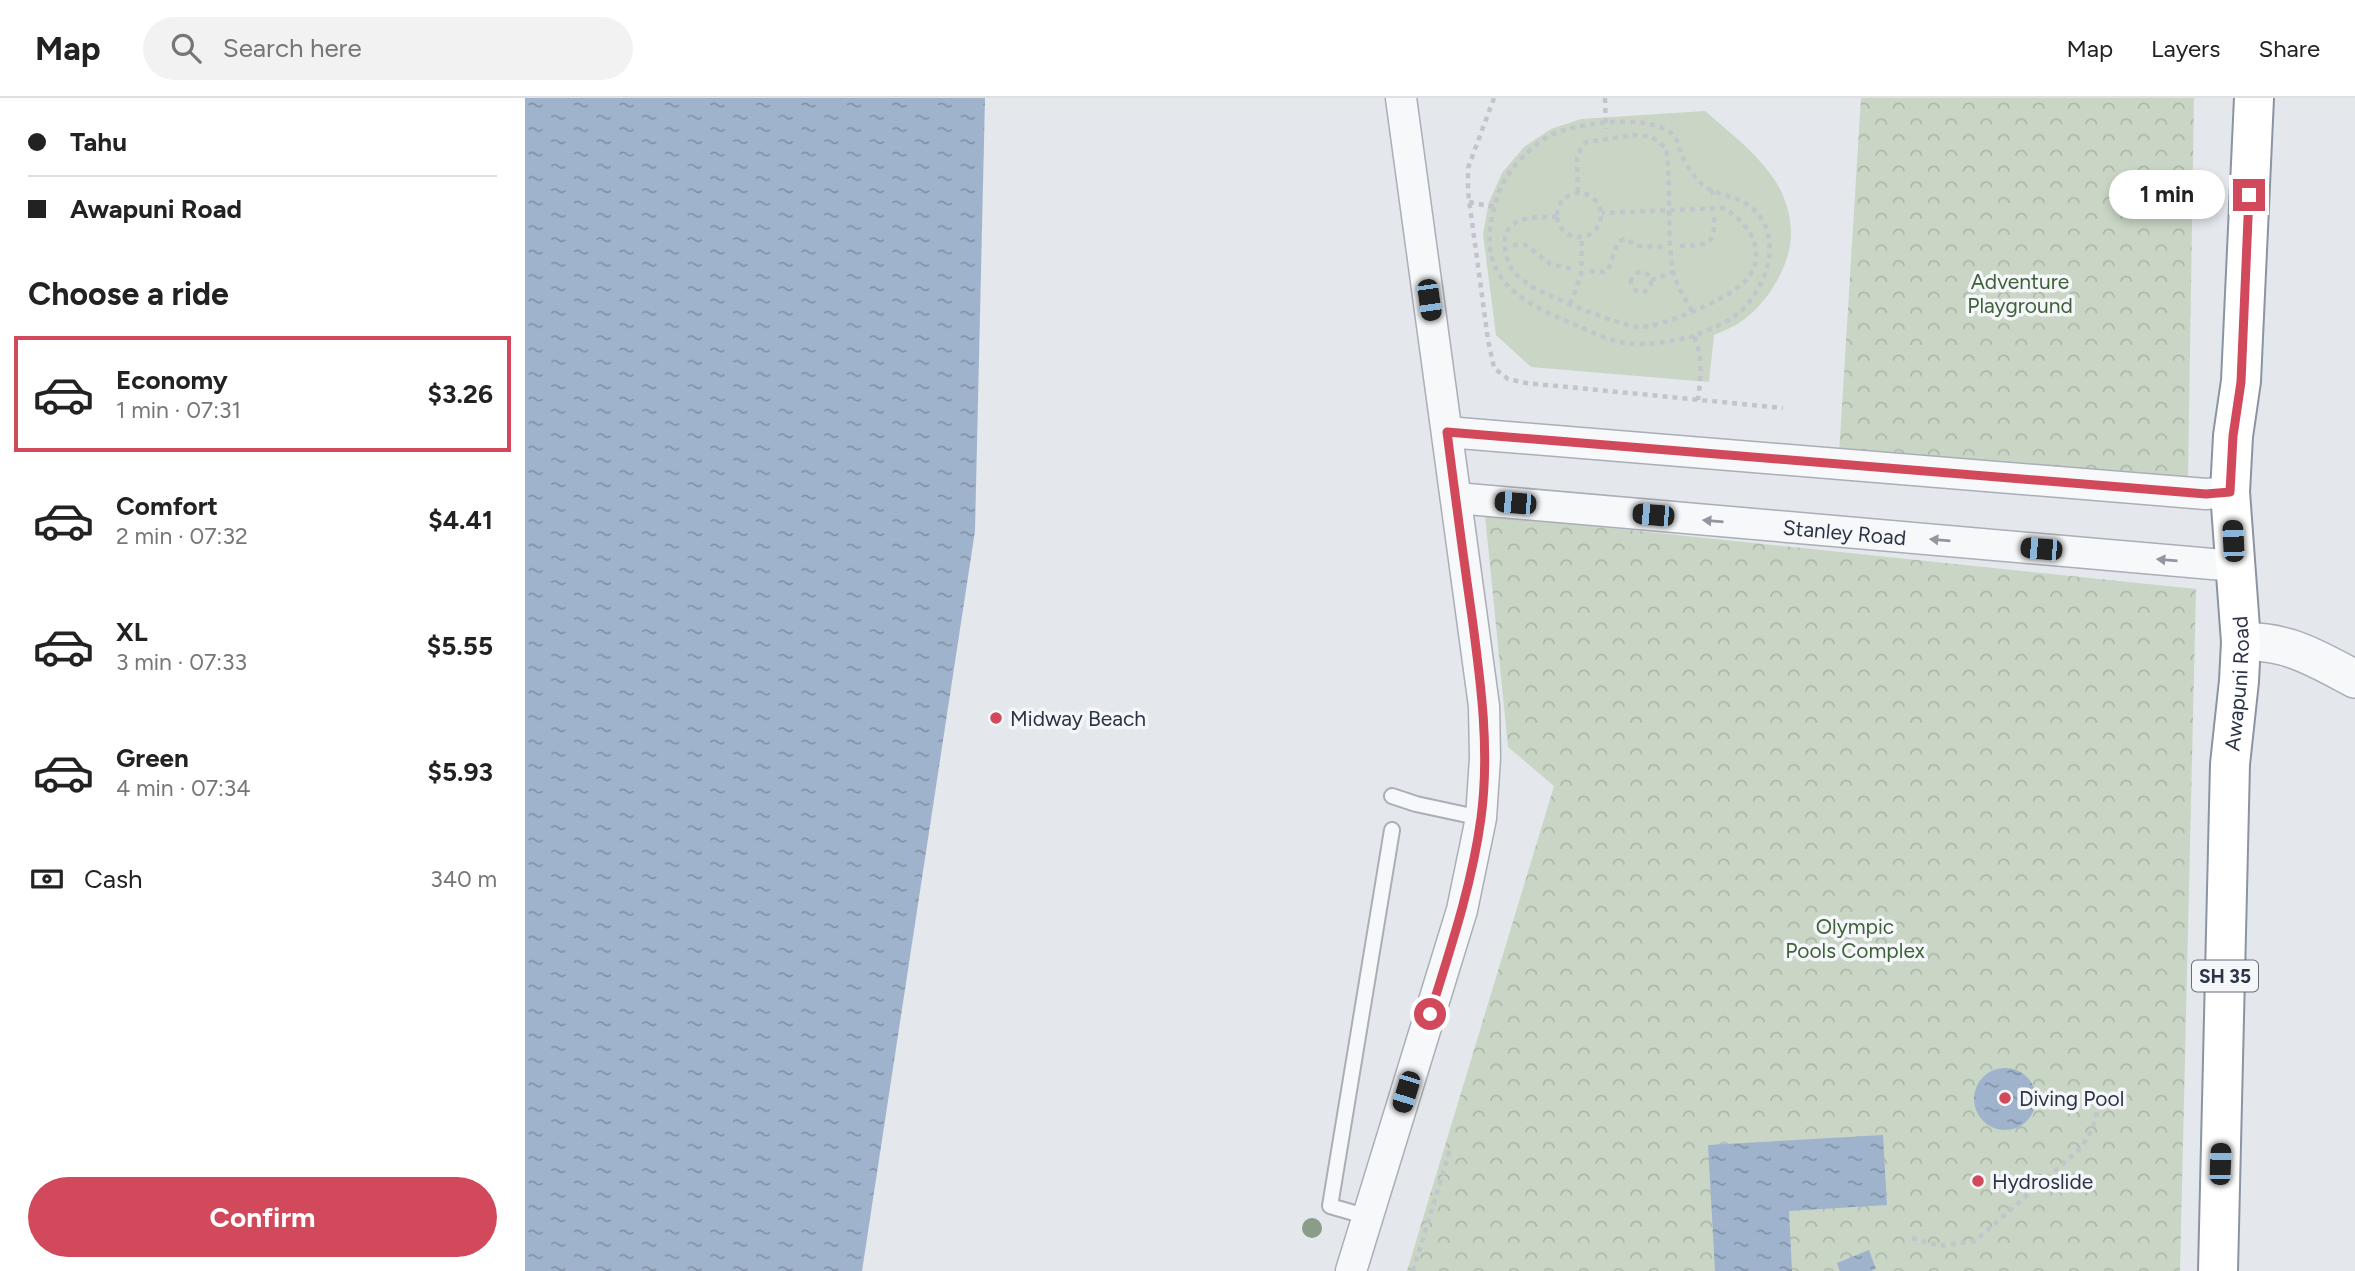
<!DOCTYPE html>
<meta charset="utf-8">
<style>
body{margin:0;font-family:Figtree,sans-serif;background:#f2f2f2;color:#222;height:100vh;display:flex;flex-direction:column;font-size:26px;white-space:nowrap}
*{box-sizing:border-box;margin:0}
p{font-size:23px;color:#767676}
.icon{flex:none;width:38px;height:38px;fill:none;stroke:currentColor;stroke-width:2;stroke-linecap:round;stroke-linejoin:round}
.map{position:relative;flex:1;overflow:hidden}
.drawer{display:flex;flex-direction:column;background:#fff;width:525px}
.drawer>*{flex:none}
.hud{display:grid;align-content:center;height:154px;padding:0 28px;background:#fff}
.end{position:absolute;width:32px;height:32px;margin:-16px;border:9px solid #d1495b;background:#fff;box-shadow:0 0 0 4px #fff}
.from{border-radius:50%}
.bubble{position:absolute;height:49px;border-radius:24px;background:#fff;box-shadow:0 4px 10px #0003;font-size:23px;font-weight:700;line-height:49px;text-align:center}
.car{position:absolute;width:21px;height:42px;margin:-21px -10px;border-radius:9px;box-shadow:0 0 5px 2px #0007;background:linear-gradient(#222 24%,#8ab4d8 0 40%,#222 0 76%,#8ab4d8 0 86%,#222 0)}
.hud b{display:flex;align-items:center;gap:24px;height:66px;font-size:26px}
.hud b+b{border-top:2px solid #e0e0e0}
.hud i{width:18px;height:18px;background:#222}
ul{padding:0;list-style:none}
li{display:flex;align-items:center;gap:21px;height:116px;margin:0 14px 10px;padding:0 14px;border:4px solid transparent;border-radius:0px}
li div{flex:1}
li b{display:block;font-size:26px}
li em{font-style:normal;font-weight:700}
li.selected{border-color:#d1495b}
li>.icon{width:63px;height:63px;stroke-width:1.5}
h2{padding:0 28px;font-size:32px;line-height:84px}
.pay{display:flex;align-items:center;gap:18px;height:77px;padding:0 28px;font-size:26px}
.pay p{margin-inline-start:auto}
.button{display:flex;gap:14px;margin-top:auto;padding:14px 28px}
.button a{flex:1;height:80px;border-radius:42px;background:#d1495b;color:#fff;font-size:28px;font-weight:700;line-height:80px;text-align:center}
header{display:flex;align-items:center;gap:42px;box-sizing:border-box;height:98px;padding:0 35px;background:#fff;border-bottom:2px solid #e0e0e0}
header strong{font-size:33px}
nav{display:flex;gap:38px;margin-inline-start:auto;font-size:24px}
.search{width:490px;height:63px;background:#f2f2f2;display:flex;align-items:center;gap:18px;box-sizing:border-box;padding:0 24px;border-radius:38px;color:#767676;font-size:26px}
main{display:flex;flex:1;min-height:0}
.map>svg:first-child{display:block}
</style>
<header>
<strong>Map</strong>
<div class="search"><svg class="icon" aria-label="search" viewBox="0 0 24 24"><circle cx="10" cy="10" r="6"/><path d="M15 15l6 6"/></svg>Search here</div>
<nav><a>Map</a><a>Layers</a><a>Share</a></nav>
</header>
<main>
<section class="drawer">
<div class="hud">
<b><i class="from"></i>Tahu</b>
<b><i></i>Awapuni Road</b>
</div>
<h2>Choose a ride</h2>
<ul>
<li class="selected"><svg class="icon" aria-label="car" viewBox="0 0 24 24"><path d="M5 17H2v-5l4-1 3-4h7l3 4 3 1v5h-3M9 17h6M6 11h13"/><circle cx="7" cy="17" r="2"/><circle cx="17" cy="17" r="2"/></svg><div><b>Economy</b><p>1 min · 07:31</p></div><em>$3.26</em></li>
<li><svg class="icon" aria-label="car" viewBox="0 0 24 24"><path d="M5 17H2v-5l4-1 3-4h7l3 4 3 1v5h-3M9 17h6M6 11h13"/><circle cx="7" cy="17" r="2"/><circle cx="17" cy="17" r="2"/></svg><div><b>Comfort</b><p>2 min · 07:32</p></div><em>$4.41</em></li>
<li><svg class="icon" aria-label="car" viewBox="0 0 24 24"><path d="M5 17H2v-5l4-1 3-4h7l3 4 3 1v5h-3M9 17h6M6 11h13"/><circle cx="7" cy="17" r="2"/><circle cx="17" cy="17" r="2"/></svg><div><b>XL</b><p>3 min · 07:33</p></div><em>$5.55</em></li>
<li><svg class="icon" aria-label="car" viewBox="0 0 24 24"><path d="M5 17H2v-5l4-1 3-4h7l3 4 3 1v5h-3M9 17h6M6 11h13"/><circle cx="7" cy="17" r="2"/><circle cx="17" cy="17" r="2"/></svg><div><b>Green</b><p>4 min · 07:34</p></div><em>$5.93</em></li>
</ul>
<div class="pay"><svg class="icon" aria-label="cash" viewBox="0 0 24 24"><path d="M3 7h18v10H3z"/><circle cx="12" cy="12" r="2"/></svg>Cash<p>340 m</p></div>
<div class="button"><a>Confirm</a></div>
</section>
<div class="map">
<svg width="1830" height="1173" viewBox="0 0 1830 1173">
<defs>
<pattern id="park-crowns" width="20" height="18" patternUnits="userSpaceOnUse" patternTransform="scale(1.75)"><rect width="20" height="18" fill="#c9d6c5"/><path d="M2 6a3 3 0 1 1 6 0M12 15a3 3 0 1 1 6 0" fill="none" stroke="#adb8ab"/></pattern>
<pattern id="water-ripples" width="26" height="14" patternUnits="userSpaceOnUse" patternTransform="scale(1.75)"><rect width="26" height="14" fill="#9fb4cc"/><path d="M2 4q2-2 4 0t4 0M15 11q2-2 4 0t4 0" fill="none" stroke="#8293a7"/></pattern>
</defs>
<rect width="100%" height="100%" fill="#e4e7ec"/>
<path fill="url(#park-crowns)" d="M1336,0H1669L1663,380L1314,357Z
M960,417L1671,491L1655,1173H882L1029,688L983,649Z"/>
<path fill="#c9d6c5" d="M1180,13C1204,34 1231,54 1249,81C1261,99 1269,125 1265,147C1261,174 1240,207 1217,223C1209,229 1198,233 1189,237L1184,284L1006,269L971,237L958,136L964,104L977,75L999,49L1026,31L1056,21Z"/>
<path fill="url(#water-ripples)" d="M0,0H460L450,433L337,1173H0Z
M1449 1001a31 31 0 1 1 62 0a31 31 0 1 1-62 0Z
M1358,1037L1362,1107L1264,1113L1267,1173H1190L1183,1047Z
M1344,1152L1351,1171L1346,1173H1315L1312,1165Z"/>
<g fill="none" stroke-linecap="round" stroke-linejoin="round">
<g stroke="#a9aeb7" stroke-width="18">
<path id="service" d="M867,698L891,706L956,720
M843,1119L805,1108L867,732"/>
</g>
<g stroke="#a9aeb7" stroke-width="33">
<g id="minor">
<path d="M922,334L1681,396L1705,394"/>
<path id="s1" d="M931,400L1710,468"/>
<path d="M826,1173L937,812L956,720L960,660L959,608L876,0"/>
</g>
</g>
<g stroke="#a9aeb7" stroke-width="40">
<path id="tertiary" d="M1716,544C1762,542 1790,560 1830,581"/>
</g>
<g stroke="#8b94a3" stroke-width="42">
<g id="trunk">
<path id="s2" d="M1693,1173L1705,666L1714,583L1716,544L1705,394L1708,338L1716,283L1729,0"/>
</g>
</g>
<path stroke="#c2c5cb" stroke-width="4.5" stroke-dasharray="5 5" stroke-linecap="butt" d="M969,0L943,70V94L963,242L969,270L983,281L1001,285L1258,310
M1080,0L1081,31
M1187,92L1188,101
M1053,94L1052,57L1061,44L1109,37L1127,39L1141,50C1147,91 1141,133 1148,173C1151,187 1160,200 1167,213
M1032 117a22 22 0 1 1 44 0a22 22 0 1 1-44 0Z
M944,104L969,109
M1032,119C1019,119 1001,118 990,125C974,134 979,160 988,173C992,178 999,183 1004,187C1019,197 1096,228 1113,229C1136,230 1199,202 1216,187C1246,161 1227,125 1198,110L1077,115
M988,147H1001L1025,166L1047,171
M1155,148C1181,147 1191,148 1189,119
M1065,173L1079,174L1083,172L1093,144L1099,141L1114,148L1138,149
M1106 184a10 10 0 1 1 20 0a10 10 0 1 1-20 0Z
M1126,182L1148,174
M1045,206L1056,177L1057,139
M1169,238C1148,243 1123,248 1101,245C1085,243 1066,234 1051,227C1000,206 953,184 967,119C970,103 976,85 987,71C997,59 1009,47 1022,39C1047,25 1122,15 1146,35C1153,41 1154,50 1157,58C1161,67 1171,82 1179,88C1193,98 1211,96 1227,110C1259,138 1243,187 1216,213C1203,225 1185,231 1169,238C1178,261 1176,278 1173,302
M1387,1140L1415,1148L1450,1143L1556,1050L1568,1030L1574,1007
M888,1173L925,1052"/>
<use href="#service" stroke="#f7f8fa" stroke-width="14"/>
<use href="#minor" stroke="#f7f8fa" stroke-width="30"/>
<use href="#tertiary" stroke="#f7f8fa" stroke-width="37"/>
<use href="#trunk" stroke="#fff" stroke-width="38"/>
</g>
<circle fill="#899d89" cx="787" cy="1130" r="10"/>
<defs><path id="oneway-solid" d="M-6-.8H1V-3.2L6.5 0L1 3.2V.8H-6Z" transform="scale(1.75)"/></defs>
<g fill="#9196a0">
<use href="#oneway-solid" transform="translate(1188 423) rotate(-175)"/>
<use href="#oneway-solid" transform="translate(1415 442) rotate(-175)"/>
<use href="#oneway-solid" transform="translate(1642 462) rotate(-175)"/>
</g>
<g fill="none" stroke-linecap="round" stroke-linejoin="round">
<path stroke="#d1495b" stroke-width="9" d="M905,916C925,852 947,787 956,720C965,653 956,586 947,519C938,457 930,396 922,334L1681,396L1705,394L1708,338L1716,284L1724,97"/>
</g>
<g fill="#d1495b" stroke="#f4f6f9" stroke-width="2.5">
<circle cx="471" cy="620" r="7"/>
<circle cx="1480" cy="1000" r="7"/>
<circle cx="1453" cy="1083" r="7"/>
</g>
<g text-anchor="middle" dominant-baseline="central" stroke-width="7" stroke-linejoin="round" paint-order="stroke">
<rect fill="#f4f6f9" stroke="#676e7b" stroke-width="2" x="1667" y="862.5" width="66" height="31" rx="5"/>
<g font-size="19" font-weight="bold" fill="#2b3445">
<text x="1700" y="878">SH 35</text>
</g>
<g font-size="21" fill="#3f6138" stroke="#f4f6f9">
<text x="1495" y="183">Adventure<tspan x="1495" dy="24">Playground</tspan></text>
<text x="1330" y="828">Olympic<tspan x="1330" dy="24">Pools Complex</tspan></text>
</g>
<g font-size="21" fill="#2b3445" stroke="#f4f6f9">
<text stroke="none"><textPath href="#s1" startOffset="390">Stanley Road</textPath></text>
<text stroke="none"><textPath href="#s2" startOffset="588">Awapuni Road</textPath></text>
</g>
<g font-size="21" fill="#2b3445" stroke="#f4f6f9" text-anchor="start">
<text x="485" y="620">Midway Beach</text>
<text x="1494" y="1000">Diving Pool</text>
<text x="1467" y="1083">Hydroslide</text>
</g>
</g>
</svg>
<i class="end from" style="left:905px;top:916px"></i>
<i class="end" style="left:1724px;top:97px"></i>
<div class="bubble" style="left:1584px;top:72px;width:116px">1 min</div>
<i class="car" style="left:904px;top:202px;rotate:172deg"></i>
<i class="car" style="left:990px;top:405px;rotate:275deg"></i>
<i class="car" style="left:1128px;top:417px;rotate:275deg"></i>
<i class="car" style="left:1708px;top:443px;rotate:357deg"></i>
<i class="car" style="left:1516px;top:451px;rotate:275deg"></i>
<i class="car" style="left:881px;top:994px;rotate:197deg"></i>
<i class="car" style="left:1695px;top:1066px;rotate:2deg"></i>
</div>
</main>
